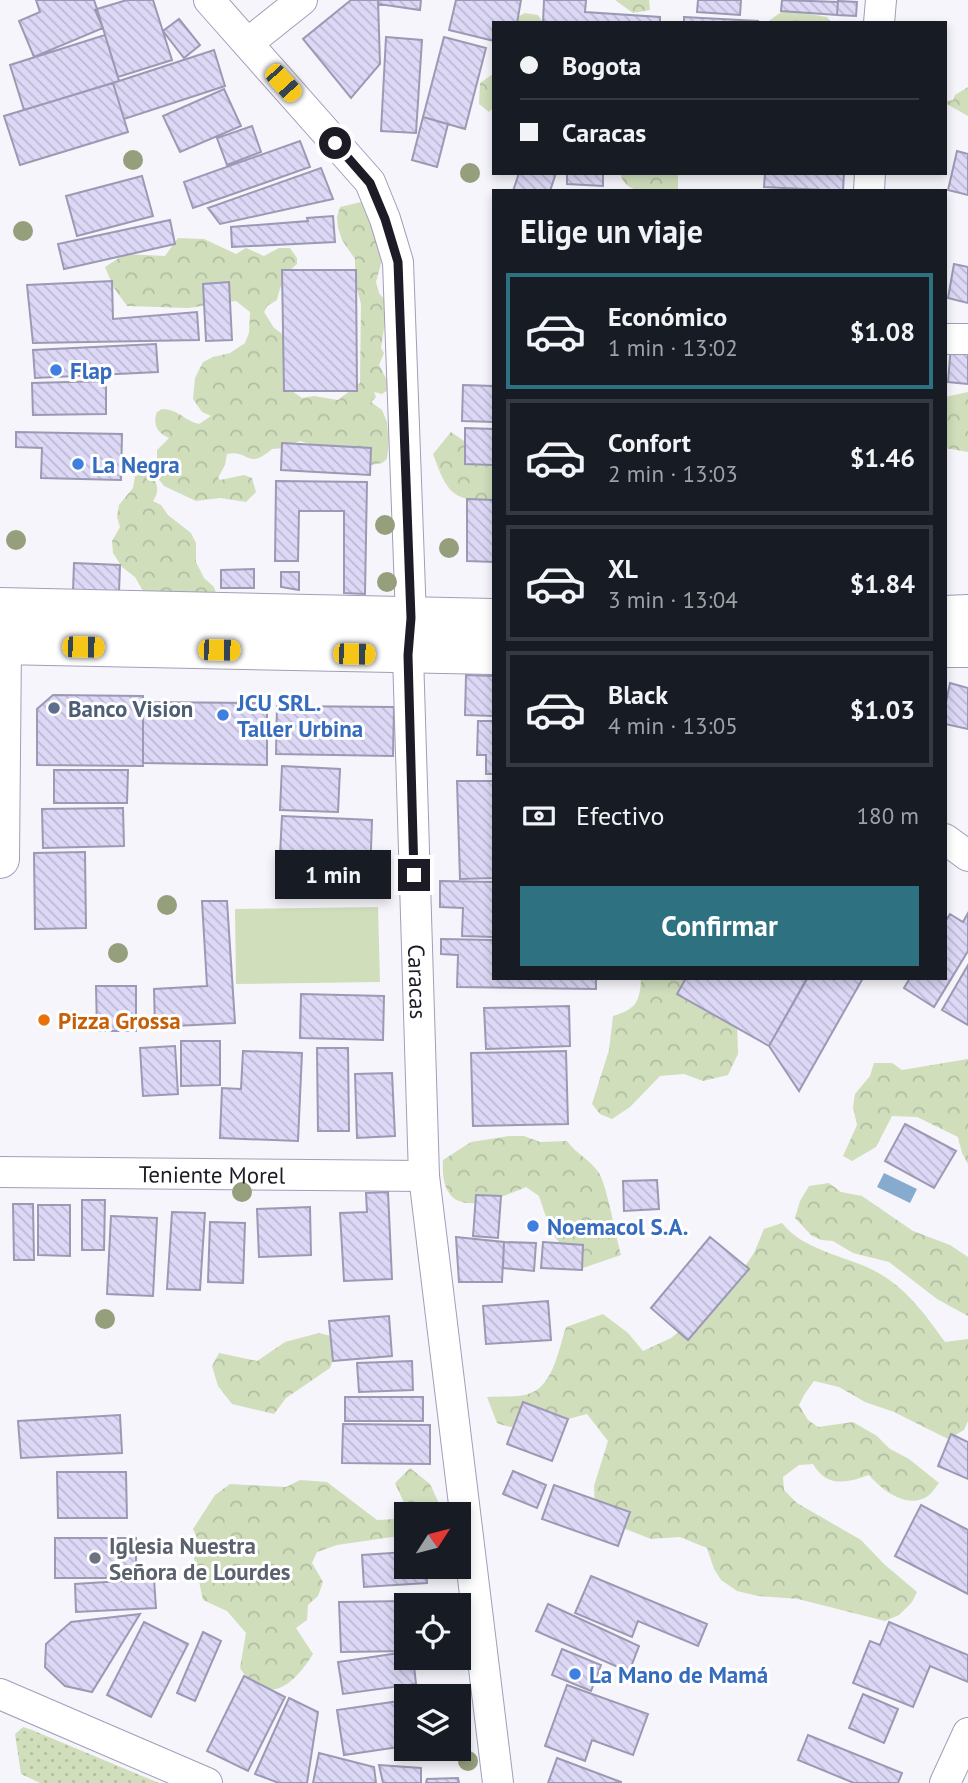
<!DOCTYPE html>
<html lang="es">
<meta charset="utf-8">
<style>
body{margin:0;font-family:"PT Sans",sans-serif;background:#242831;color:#f1f3f6;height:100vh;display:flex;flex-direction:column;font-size:26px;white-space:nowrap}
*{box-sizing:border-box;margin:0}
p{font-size:23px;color:#9ea1a6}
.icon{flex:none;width:38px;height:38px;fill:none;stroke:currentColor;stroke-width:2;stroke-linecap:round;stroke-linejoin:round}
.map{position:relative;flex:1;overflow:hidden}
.panel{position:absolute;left:492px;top:189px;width:455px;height:791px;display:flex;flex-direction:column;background:#171b24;border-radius:0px;box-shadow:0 4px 10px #0003}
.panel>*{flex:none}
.hud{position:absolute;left:492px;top:21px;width:455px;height:154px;border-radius:0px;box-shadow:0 4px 10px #0003;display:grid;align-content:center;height:154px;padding:0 28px;background:#171b24}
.needle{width:46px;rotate:54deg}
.controls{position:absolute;left:394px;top:1502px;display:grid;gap:14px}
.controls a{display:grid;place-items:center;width:77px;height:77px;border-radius:0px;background:#171b24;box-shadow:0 4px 10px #0003;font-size:35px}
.end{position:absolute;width:32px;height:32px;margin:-16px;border:9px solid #1d1c26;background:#fff;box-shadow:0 0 0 4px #fff}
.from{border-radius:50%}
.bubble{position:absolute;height:49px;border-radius:0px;background:#171b24;box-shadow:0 4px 10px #0003;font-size:23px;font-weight:700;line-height:49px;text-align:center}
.car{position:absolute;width:21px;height:42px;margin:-21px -10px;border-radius:9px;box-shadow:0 0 5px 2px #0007;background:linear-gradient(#f5c518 24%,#345 0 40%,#f5c518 0 76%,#345 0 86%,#f5c518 0)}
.hud b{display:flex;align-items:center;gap:24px;height:66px;font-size:26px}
.hud b+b{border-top:2px solid #363941}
.hud i{width:18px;height:18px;background:#f1f3f6}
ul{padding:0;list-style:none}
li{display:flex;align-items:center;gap:21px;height:116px;margin:0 14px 10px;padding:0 14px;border:4px solid #363941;border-radius:0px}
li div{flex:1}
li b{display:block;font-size:26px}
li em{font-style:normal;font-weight:700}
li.selected{border-color:#2e7282}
li>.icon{width:63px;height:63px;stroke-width:1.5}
h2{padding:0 28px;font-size:32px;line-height:84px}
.pay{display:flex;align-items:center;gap:18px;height:77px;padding:0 28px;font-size:26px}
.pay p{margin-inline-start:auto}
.cta{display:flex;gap:14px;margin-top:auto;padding:14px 28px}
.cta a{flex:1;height:80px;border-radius:0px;background:#2e7282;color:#fff;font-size:28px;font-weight:700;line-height:80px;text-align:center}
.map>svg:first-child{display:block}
</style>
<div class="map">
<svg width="968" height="1783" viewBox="0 0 968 1783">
<defs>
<pattern id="grass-dots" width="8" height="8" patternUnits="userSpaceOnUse" patternTransform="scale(1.75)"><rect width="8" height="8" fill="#d0debc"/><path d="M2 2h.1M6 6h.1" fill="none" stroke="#b2bea1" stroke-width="1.8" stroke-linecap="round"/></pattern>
<pattern id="forest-crowns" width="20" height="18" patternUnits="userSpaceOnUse" patternTransform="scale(1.75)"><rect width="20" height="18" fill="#d0debc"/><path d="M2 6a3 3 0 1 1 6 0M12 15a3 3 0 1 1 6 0" fill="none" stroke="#b2bea1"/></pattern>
<pattern id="building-back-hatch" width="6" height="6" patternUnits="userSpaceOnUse" patternTransform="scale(1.75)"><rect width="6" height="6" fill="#dcd8f6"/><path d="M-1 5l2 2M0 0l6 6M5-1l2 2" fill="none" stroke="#bcb9d3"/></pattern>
</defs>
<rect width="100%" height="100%" fill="#f6f5fb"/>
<path fill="url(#grass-dots)" d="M23,1727L32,1730L159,1783H40L21,1774L15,1734Z"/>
<path fill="url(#forest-crowns)" d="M615,0H649L650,10L633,13Z
M784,10L827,17L832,23H766Z
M525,13L538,15L543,23H512L515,18Z
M493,74V108L489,112L479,104L480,83Z
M968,87V116L945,103V99L948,101L953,100L955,95Z
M620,173H678V191C658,191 626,198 620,173Z
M361,202L367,205L382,260L376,282L379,293L384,299L386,316L381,348L384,353L379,365L388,382V390L382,394L374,392L376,397L371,402L382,410L387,422L389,441L387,459L382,463L371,465L317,453L309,444L300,441L284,448L272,449C247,471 249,449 227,454L225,465L218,478L220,480L244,475L252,478L256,492L246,502L220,498L196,501L164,486L157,477V450L169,438C158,433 152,425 157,412L162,409C181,410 184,421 199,424L211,416L202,412L193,399L195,378L203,362L213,357L230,353L245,343L249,333L250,312L236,301L188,308L127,306L114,288L105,267L125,254L165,256L178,238L204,239L236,254L246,248L264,256L279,248H290L297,258V264C284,274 281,284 277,300L267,306L264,312L274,328L284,335L292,391L302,398L314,396L338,400L360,383L361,304L355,281V259L342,240L338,228L337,217L340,207Z
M968,392V452L945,448V397Z
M451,432L493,461V501C451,501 447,492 433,454Z
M145,471C157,478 161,490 153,501L161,505L168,515L191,533L196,543V562L204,578L214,587L222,611L143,591L135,577L122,567L113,553L112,541L120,527L117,517L119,505L133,488L135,476Z
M641,978H685L706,1007L737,1023L738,1054L728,1075L703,1081L684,1074L660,1076L630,1107L612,1119L600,1114L592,1104L609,1050L613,1016C636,1009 640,1002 641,978Z
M968,1059V1164L962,1153L958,1137L917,1117L892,1116L876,1147L852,1161L843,1156L857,1125L853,1107L855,1094L870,1076L874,1063H892L902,1070Z
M509,1136H524L540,1142L567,1141C577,1155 590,1159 599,1173C607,1186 616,1237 621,1255L580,1269L551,1232L539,1196L526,1187C490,1202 439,1224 443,1160L471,1142Z
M829,1183L841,1192L862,1196L913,1231L950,1245L968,1257V1316L937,1299L889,1262L853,1253L833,1241L821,1240L811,1235L795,1218L800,1201L809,1186Z
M782,1223C803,1250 843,1255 873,1270C906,1287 924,1313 945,1342L968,1339V1421L964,1430L948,1439L894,1412L865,1402L839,1387L814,1381L804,1395L799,1405L808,1420L818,1427L853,1422L877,1436L890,1449L909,1459L939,1483C936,1487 932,1493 928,1496C907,1510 882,1490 869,1475C846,1483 827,1488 813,1464L799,1465L783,1477L784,1490L797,1503L861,1540L884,1564L917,1592L912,1602L899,1615L885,1621L798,1599L758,1596L737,1591L721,1580L714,1569L707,1548L680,1537L651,1539L623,1528L595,1512L594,1486L608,1441L587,1414C559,1421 525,1435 497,1423L487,1397C501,1396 519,1398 531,1393C554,1384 559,1347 566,1327L603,1314L628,1333L643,1351L671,1338L686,1326L714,1311L754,1253L764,1229Z
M319,1333L331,1336L336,1352L330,1368L286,1398L274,1414L232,1404L218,1386L212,1366L219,1353L257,1361L285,1342Z
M410,1468L430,1484L442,1510V1514H406V1535L337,1545L317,1552L312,1563L323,1582L318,1596L308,1605L307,1620L296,1628L313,1654C301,1673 280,1701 255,1685C249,1682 244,1674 240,1668L246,1633L227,1611L203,1600L194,1558L200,1545L193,1529L215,1495L230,1484L286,1487L300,1480L327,1482L377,1520L396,1519L406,1507L395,1483Z"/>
<path fill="#d0debc" d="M378,907L380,982L236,984L235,909Z"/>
<path fill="#87aacf" d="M884,1173L917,1189L910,1203L877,1187Z"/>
<path fill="url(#building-back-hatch)" stroke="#9c99b4" stroke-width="2" d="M36,0H94L97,9L95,10L103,28L34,57L19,21L40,12Z
M127,0H153L172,60L118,77L97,9Z
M351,0H378L380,64L351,98L303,39Z
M378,0H421L420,10L378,4Z
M456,0H521L517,23H494V41L449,30Z
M544,0H586L585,12L660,17V23H543Z
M698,0H741L740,15L697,12Z
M782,0L838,2L837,15L781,11Z
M838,1L857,2L856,16L837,15Z
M684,17L758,21V23H684Z
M179,19L200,45L184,58L163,31Z
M105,35L119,81L24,110L10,65Z
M386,37L422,40L416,133L381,131Z
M444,37L486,48L465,129L423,117Z
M214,50L225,86L124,119L113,83Z
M113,83L128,132L20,165L4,116Z
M224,89L241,126L180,152L163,116Z
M423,117L448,124L437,167L412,160Z
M252,126L261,152L227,165L217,138Z
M300,141L310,167L193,208L184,182Z
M957,151L968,154V195L948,190Z
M321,168L333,199L220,224L208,208Z
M519,173H556L550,191H513Z
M567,173H603V186L567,184Z
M765,173H844L843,191L764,187Z
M142,176L153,216L77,236L66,196Z
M333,216L335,242L232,247L231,227L308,221L307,218Z
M170,220L175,244L64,269L58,244Z
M954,264L968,267V303L948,298Z
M282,270H356L357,391H284Z
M112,281L113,319L197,312L199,340L33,343L27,285Z
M229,282L232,340L206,341L203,284Z
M156,344L158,372L35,378L33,350Z
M951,345L968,346V384L948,382Z
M106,381V414L33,415L32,383Z
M463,385L494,386V422L462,421Z
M465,428L494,429V465L465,464Z
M16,432L122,434L121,480L41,478L42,448L16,447Z
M282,443L371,448L370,475L281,470Z
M276,481L367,482L365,594L344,593V511H299L298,561H275Z
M467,499L494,500V562L467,561Z
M74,563L120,565L119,592L73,591Z
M254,569V588H221V570Z
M281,572H299V590L281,587Z
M466,675L494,676V716L465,715Z
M950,683L968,688V729L945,724V707Z
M53,695L143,696V766L37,765V709Z
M143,702L267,703V765L143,763Z
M277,706L394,707L393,756L276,754Z
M478,721H494V774H486V755H477Z
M282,766L340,769L338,812L280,810Z
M54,770H128L127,803H54Z
M457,781H494V878L460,879Z
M123,808L124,846L43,848L42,809Z
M282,816L372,820L370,878L279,874Z
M85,852L86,928L35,929L34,853Z
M440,881L494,882V937L462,936L463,908L440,907Z
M202,901H227L235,1023L155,1027L154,989L207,986Z
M968,913V951L934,1007L904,988L910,978H945V922L950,914L963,922Z
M441,939L494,940V978H596V989L457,987L458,955L441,954Z
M968,965V1025L942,1010Z
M686,978H805L807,979L769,1046L677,994Z
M807,978H863L799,1091L769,1046Z
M96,986H136V1031H97Z
M301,994L384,996L383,1040L300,1038Z
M569,1006L570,1046L486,1049L484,1008Z
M181,1041H220V1085L181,1086Z
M175,1046L178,1094L143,1096L140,1048Z
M317,1048H348L349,1131H318Z
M243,1051L302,1053L298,1141L220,1138L222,1088L241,1089Z
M566,1051L568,1124L473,1126L471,1053Z
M392,1073L395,1136L357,1138L355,1074Z
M905,1124L956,1151L934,1188L885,1161Z
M657,1180L659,1209L624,1211L623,1181Z
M388,1192L392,1279L344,1281L340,1213L367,1212L366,1193Z
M476,1195L501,1196L498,1238L473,1236Z
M82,1200H105L104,1250H82Z
M13,1204H33L34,1260H14Z
M38,1205H70V1256L38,1255Z
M310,1207L311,1255L259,1257L257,1209Z
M172,1212L205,1213L200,1290L167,1289Z
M111,1216L157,1218L153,1296L107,1294Z
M210,1222L245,1223L243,1283L208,1282Z
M456,1237L504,1242L502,1282H459Z
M710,1237L749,1269L688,1340L651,1308Z
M504,1242L536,1243L534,1271L503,1268Z
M543,1242L583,1245L582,1270L541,1268Z
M548,1301L551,1340L486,1344L483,1306Z
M389,1316L392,1356L333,1361L329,1321Z
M412,1361L413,1390L359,1392L357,1363Z
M345,1397H423V1421H345Z
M523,1402L568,1419L552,1461L507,1444Z
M120,1415L122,1453L21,1458L18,1421Z
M343,1424L430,1425V1464L342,1463Z
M951,1434L968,1442V1479L938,1466Z
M513,1471L546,1485L537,1508L503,1494Z
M57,1472H126L127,1518H58Z
M554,1485L630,1512L618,1546L542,1519Z
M921,1505L968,1530V1594L895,1556Z
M55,1538H136V1578H55Z
M406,1552V1566H426L427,1583L364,1587L362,1555Z
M591,1576L707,1624L698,1646L638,1621L632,1637L575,1613Z
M154,1579L156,1608L76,1612L75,1584Z
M408,1601V1605H406V1651L341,1652L339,1602Z
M548,1604L639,1646L629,1672L536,1631Z
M140,1614L92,1692L65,1686L45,1667L46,1644L71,1622Z
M144,1622L188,1644L151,1717L107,1695Z
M889,1622L968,1655V1682L930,1666L913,1707L853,1683L870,1641L880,1645Z
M203,1632L221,1641L195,1701L177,1693Z
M562,1649L601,1665L591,1691L552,1675Z
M406,1652V1657H413L416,1684L343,1694L338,1662Z
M244,1676L285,1697L248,1771L207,1751Z
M567,1685L648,1714L633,1755L592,1740L585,1761L545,1746Z
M863,1694L898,1709L884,1743L849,1728Z
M289,1698L318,1712L307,1783H279L255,1774Z
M406,1700V1746L344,1755L337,1710Z
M808,1735L902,1773L898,1783H854L798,1760Z
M319,1753L374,1767L376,1783H313Z
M557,1758L621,1782V1783H548Z
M379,1765L421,1768V1783H383Z
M458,1778L459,1783H426L427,1779Z"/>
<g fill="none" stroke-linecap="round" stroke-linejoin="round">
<g stroke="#a19eb9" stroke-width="32">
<g id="minor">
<path id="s1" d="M209,0L370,182L385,219L398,262L411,618L408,655L424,1176L498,1783"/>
<path d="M879,23L881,0"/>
<path d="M248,43L302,0"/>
<path d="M869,191L870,173"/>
<path d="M945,339H968"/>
<path d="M945,839L968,856"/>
<path id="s2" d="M0,1172L424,1176"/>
<path d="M0,1694L207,1783"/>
<path d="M945,1783L968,1733"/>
</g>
</g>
<g stroke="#a19eb9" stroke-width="40">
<path id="primary" d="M0,607L494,618
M945,615L968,614
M0,638L2,645L0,859
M0,645L494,655
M945,648H968"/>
</g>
<use href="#minor" stroke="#fff" stroke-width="30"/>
<use href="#primary" stroke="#fff" stroke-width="38"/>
</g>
<g fill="#959f7c">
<circle cx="133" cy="160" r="10"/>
<circle cx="470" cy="173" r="10"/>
<circle cx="23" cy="231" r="10"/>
<circle cx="385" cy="525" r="10"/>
<circle cx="16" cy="540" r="10"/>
<circle cx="449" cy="548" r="10"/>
<circle cx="387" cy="582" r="10"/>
<circle cx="167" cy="905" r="10"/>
<circle cx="118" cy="953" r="10"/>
<circle cx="242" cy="1192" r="10"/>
<circle cx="105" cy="1319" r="10"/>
<circle cx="468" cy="1761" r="10"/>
</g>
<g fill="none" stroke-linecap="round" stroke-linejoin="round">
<path stroke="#1d1c26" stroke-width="9" d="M335,143L370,183L385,219L398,262L411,618L408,655L414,875"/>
</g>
<g fill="#3f7fe0" stroke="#fff" stroke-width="2.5">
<circle cx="56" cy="370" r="7"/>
<circle cx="78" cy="464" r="7"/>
<circle cx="223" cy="715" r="7"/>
<circle cx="533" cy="1226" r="7"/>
<circle cx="575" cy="1674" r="7"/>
</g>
<circle fill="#5c6f8a" stroke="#fff" stroke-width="2.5" cx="54" cy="708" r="7"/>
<circle fill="#e8710a" stroke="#fff" stroke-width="2.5" cx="44" cy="1020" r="7"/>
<circle fill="#6b7280" stroke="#fff" stroke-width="2.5" cx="95" cy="1558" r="7"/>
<g text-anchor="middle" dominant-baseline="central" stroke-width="6" stroke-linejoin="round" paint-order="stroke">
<g font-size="23" font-weight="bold" fill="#366cbe" stroke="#fff" text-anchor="start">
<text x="70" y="370">Flap</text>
<text x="92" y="464">La Negra</text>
<text x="237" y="702">JCU SRL.<tspan x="237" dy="26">Taller Urbina</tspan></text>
<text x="547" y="1226">Noemacol S.A.</text>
<text x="589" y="1674">La Mano de Mamá</text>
</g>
<g font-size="23" font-weight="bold" fill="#4e5e75" stroke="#fff" text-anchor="start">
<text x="68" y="708">Banco Vision</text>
</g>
<g font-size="23" fill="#1d1c26" stroke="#fff">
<text stroke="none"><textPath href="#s1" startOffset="1048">Caracas</textPath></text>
<text stroke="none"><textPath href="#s2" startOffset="212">Teniente Morel</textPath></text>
</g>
<g font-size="23" font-weight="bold" fill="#c56008" stroke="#fff" text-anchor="start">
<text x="58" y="1020">Pizza Grossa</text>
</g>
<g font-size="23" font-weight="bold" fill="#5b616d" stroke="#fff" text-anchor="start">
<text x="109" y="1545">Iglesia Nuestra<tspan x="109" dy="26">Señora de Lourdes</tspan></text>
</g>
</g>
</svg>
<div class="controls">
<a><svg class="needle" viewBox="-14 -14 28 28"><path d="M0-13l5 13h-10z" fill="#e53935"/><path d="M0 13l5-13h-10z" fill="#9ea1a6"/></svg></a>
<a><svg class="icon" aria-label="locate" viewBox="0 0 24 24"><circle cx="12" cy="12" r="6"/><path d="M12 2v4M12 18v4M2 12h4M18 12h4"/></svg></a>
<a><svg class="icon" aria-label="layers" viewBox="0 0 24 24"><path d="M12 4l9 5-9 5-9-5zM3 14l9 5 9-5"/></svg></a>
</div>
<i class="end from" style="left:335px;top:143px"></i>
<i class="end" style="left:414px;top:875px"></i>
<div class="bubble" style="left:275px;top:850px;width:116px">1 min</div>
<i class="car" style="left:283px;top:83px;rotate:138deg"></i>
<i class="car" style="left:83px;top:647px;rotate:91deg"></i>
<i class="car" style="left:219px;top:650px;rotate:91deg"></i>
<i class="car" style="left:354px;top:654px;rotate:91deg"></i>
<div class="hud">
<b><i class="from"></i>Bogota</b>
<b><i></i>Caracas</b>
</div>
<section class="panel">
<h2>Elige un viaje</h2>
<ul>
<li class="selected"><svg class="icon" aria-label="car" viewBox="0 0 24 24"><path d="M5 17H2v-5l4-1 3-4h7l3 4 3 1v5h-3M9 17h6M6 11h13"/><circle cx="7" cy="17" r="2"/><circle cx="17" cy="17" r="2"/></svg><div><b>Económico</b><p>1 min · 13:02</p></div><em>$1.08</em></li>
<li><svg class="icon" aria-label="car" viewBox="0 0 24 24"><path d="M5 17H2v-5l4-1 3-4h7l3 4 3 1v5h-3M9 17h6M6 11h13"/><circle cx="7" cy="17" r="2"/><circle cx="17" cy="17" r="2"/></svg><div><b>Confort</b><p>2 min · 13:03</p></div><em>$1.46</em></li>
<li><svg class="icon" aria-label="car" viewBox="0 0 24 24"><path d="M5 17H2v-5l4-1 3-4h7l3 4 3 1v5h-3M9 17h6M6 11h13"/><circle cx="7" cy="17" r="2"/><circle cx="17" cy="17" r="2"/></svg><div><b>XL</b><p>3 min · 13:04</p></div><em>$1.84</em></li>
<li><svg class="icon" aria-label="car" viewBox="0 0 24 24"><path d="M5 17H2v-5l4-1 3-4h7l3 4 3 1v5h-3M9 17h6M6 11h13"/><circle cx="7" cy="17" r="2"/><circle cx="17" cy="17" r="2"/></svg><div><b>Black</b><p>4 min · 13:05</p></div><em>$1.03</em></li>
</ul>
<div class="pay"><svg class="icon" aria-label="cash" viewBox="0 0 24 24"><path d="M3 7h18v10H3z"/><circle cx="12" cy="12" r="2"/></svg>Efectivo<p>180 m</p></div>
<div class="cta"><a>Confirmar</a></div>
</section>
</div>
